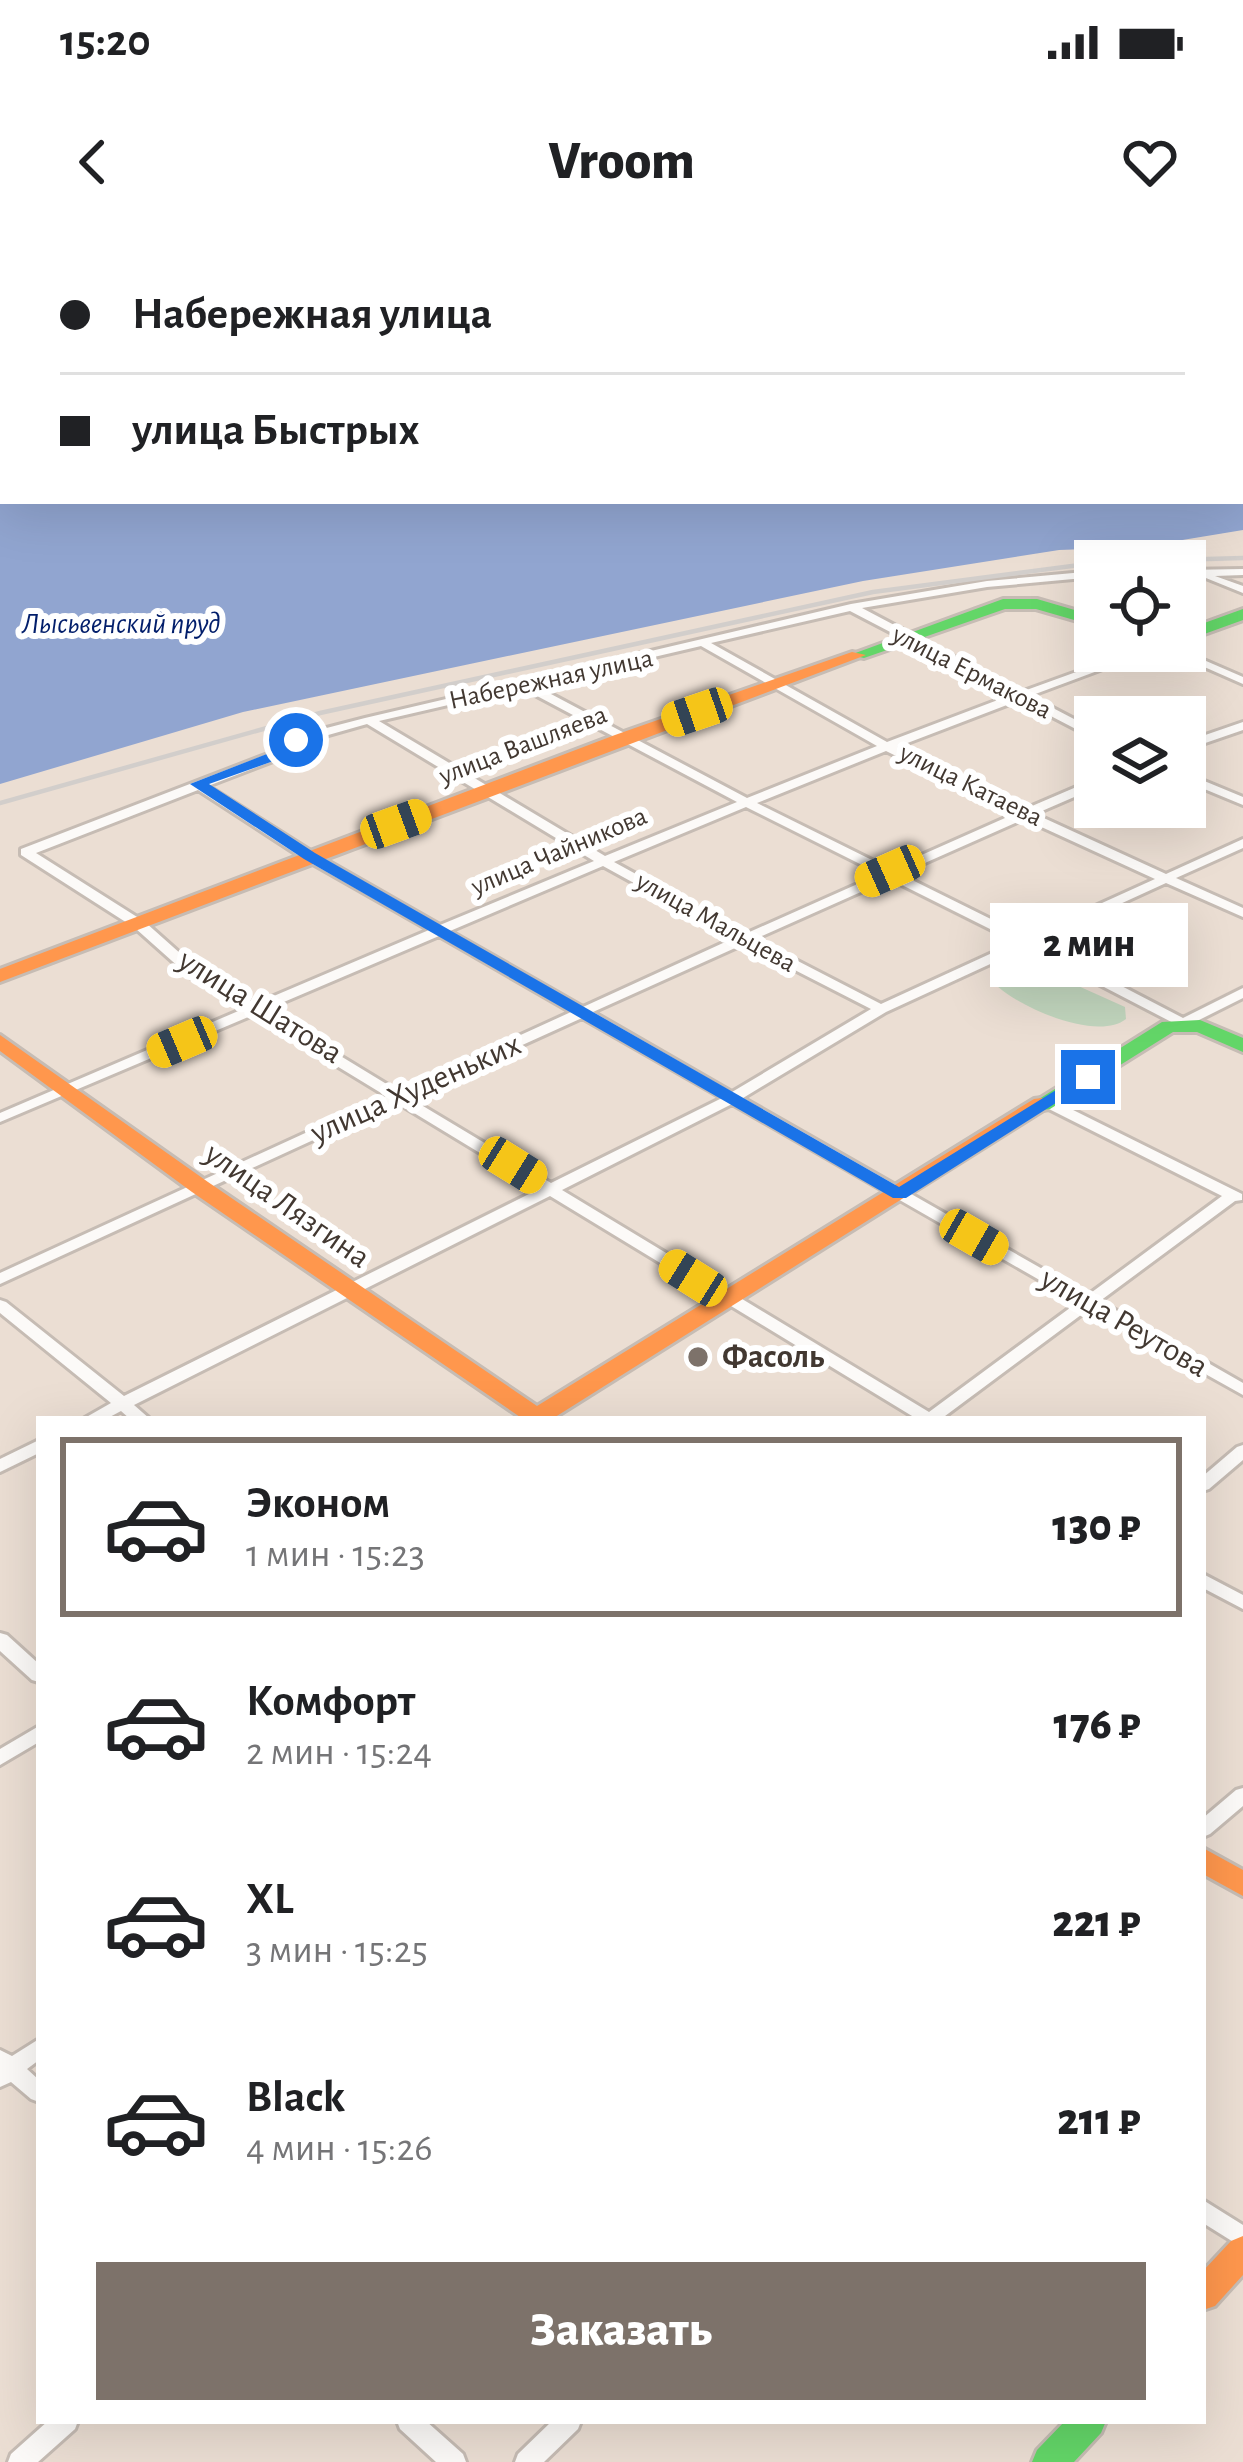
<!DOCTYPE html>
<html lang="ru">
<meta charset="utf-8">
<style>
body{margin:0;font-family:"Alegreya Sans",sans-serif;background:#f6f6f6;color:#202124;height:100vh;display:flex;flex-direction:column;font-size:45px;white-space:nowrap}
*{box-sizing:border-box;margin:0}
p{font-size:39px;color:#757577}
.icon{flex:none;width:66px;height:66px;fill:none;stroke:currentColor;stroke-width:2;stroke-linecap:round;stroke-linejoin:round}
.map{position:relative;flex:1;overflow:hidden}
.details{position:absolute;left:36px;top:1176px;width:1170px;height:1008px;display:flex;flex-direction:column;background:#fff;border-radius:0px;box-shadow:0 12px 48px #0002}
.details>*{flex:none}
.banner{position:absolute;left:0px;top:0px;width:1245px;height:264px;box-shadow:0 12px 48px #0002;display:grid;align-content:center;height:264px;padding:0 60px;background:#fff}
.tools{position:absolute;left:1074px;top:300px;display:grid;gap:24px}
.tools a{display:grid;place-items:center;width:132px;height:132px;border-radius:0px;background:#fff;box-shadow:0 12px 48px #0002;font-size:60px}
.end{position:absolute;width:54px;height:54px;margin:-27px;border:15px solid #1a73e8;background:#fff;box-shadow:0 0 0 6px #fff}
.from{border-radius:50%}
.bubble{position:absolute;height:84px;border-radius:0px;background:#fff;box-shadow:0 12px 48px #0002;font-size:39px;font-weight:800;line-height:84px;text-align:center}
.car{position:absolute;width:36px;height:72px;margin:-36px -18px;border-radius:15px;box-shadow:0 0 9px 3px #0007;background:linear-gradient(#f5c518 24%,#345 0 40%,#f5c518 0 76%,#345 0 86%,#f5c518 0)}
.banner b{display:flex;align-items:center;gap:42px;height:114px;font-size:45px}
.banner b+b{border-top:3px solid #e0e0e0}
.banner i{width:30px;height:30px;background:#202124}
ul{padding:21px 0 0;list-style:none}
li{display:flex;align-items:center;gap:36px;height:180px;margin:0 24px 18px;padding:0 36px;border:6px solid transparent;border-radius:0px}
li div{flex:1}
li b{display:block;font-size:45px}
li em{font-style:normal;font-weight:800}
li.on{border-color:#7d726a}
li>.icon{width:108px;height:108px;stroke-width:1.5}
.primary-button{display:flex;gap:24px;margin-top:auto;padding:24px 60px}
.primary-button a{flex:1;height:138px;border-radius:0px;background:#7d726a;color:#fff;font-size:48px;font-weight:800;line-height:138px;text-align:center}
.status{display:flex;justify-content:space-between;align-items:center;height:84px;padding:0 60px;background:#fff;direction:ltr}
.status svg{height:33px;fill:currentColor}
header{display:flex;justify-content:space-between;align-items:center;height:156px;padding:0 60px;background:#fff;font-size:54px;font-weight:800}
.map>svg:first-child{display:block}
</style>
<div class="status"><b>15:20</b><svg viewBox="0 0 49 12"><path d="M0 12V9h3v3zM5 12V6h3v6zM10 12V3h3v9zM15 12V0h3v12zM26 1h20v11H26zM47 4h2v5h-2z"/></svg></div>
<header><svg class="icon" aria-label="back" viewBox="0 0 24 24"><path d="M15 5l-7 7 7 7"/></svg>Vroom<svg class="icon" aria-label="heart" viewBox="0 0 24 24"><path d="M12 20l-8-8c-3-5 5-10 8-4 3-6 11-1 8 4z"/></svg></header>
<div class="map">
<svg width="1243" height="2222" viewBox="0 0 1243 2222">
<rect width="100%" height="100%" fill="#ebded3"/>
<path fill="#c1d5bd" d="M1036,727L1125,767L1126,779C1097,802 1017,767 994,743L1004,728Z"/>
<path fill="#91a5d0" d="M170,0H1243V290L1140,307L1059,310L863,341L243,472L0,544V54L3,261H1242V3H166Z"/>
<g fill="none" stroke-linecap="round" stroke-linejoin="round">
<g stroke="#c6bcb4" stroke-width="6">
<path id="street" d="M1243,329V335L1215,336L1243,346V353L1201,336H1185V330Z
M1095,331V337L987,347L862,368L1021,452L1134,411H1151L1030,456L1095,490V499L1020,460L897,507L1025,569L1095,539V548L1035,574L1166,634L1243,599V608L1176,638L1243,668V677L1166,643L1037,702L1183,778L1243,748V758L1183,788L1027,707L886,772L743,858L1088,1055L1222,956L1043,866L1041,863L1043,860H1053L1242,954V960L1235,961L1100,1061L1243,1143V1155L1089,1069L941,1179H917L550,956L134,1165L150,1179H130L121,1171L106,1179H83L111,1163L0,1073V1060L6,1062L124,1156L539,949L396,862L0,1044V1033L386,856L253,775L0,882V873L243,769L190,737L135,688L21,615V609L273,512L292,497L365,478L851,364L987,341ZM850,371L1011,455L887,502L711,403ZM701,406L877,506L747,558L534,445ZM522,448L737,562L605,616L379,481ZM367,484L594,621L440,685L314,613L208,546L281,518L300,503ZM886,511L1014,574L890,629L757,563ZM198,550L304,619L429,690L255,764L200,731L145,682L36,613ZM746,567L880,634L745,694L614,622ZM1024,579L1155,639L1027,697L900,634ZM603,626L734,698L583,767L450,691ZM890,639L1016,702L881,764L755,699ZM439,696L571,772L398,851L265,770ZM744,704L871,769L732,852L593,772ZM582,778L722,858L551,943L408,857ZM732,864L1078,1062L929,1172L562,950Z
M1168,411H1183L1243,437V444Z
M1243,482V490L1185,510V502Z
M1185,533L1243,557V565L1185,541Z
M39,1200V1213L0,1232V1219Z
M1243,1205V1220L1209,1249L1203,1251V1236L1237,1207Z
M1203,1334L1243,1355V1369L1203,1348Z
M0,1393L7,1395L39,1424V1442L32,1440L0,1411Z
M39,1486V1502L0,1525V1509Z
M1243,1548V1566L1210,1594L1203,1597V1578L1236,1550Z
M39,1799V1820L27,1829L39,1840V1862L31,1859L11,1842L0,1847V1810L12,1816Z
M1203,1960L1243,1985V2008L1203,1983Z
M48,2181H78L75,2189L38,2222H8L11,2214Z
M397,2181H426L463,2214L466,2222H436L400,2189Z
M552,2181H581L578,2189L544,2222H515L518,2214Z"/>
</g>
<g stroke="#c6bcb4" stroke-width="6">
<path id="fast" d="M1003,359H1037L1095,376V386L1036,369H1005L864,418L850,415Z
M1243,369V380L1185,401V390Z
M1200,780L1243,798V812L1197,792H1173L1050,869L1042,870L1031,864L1162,782Z
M1065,2181H1106L1101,2193L1074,2222H1032L1037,2210Z"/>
</g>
<g stroke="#c6bcb4" stroke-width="6">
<path id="slow" d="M852,412L866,415L0,742V729L615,495Z
M0,795L208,942L537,1166L1034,859L1042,858L1053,864L552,1179H523L192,952L0,811Z
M1203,1608L1243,1630V1656L1203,1634Z
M1243,1996V2035L1215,2066L1203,2070V2031L1231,2001Z"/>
</g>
<use href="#street" fill="#fcfaf8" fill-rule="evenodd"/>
<use href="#fast" fill="#63d668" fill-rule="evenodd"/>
<use href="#slow" fill="#ff974d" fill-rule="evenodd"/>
<path stroke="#d2cecb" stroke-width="4.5" d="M1136,321L1243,318
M0,563L320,473L873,352L1095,323"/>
</g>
<path fill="#1a73e8" d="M291,497L303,500L282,518L209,544L315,613L899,947L1082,834L1097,837L906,958H893L304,619L190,544L272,512Z"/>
<circle fill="#7d726a" stroke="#fff" stroke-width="4.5" cx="698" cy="1117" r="12"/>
<g text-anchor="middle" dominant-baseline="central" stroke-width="12" stroke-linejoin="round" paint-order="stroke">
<g font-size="27" fill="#423831" stroke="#fff">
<text transform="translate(972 432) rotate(27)">улица Ермакова</text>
<text transform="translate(551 439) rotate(-12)">Набережная улица</text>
<text transform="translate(523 505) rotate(-21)">улица Вашляева</text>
<text transform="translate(971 545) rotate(26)">улица Катаева</text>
<text transform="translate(559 611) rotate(-23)">улица Чайникова</text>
<text transform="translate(716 682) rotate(29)">улица Мальцева</text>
</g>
<g font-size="30" font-style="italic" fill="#021e6b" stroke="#fff">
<text x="121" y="384">Лысьвенский пруд</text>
</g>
<g font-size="33" fill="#423831" stroke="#fff">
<text transform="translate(260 767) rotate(32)">улица Шатова</text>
<text transform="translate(416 849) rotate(-24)">улица Худеньких</text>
<text transform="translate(287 966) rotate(35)">улица Лязгина</text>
<text transform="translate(1124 1083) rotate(30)">улица Реутова</text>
</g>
<g font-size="33" font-weight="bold" fill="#423831" stroke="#fff" text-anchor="start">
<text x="722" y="1117">Фасоль</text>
</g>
</g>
</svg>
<div class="tools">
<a><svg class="icon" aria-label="locate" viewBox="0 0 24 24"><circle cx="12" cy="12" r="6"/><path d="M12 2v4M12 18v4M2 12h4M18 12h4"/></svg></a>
<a><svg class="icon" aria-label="layers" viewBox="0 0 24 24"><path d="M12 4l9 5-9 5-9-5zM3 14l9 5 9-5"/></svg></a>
</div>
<i class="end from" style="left:296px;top:500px"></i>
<i class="end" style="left:1088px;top:837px"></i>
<div class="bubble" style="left:990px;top:663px;width:198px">2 мин</div>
<i class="car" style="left:697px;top:472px;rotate:251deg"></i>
<i class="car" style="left:396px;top:584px;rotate:70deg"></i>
<i class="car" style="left:890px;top:631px;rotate:246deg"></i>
<i class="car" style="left:182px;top:802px;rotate:247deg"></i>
<i class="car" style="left:513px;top:925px;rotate:122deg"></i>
<i class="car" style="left:974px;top:997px;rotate:120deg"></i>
<i class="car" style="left:693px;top:1038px;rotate:302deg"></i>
<div class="banner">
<b><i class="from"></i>Набережная улица</b>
<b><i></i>улица Быстрых</b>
</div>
<section class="details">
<ul>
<li class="on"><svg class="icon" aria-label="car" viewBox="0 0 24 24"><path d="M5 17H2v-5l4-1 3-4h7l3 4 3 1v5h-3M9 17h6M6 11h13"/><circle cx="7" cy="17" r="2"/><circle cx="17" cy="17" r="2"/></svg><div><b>Эконом</b><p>1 мин · 15:23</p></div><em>130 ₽</em></li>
<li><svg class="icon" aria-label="car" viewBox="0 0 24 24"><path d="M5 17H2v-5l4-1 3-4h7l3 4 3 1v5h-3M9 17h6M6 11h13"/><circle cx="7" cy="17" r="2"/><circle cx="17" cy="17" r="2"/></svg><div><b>Комфорт</b><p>2 мин · 15:24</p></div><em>176 ₽</em></li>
<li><svg class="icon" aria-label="car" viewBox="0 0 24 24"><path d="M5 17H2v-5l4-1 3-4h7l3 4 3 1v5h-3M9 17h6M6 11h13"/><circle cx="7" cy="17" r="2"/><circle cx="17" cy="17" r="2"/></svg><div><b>XL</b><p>3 мин · 15:25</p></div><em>221 ₽</em></li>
<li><svg class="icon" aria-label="car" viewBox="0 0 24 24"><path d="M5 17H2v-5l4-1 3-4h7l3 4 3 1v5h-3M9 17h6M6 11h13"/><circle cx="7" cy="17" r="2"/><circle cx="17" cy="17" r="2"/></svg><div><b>Black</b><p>4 мин · 15:26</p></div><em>211 ₽</em></li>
</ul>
<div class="primary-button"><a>Заказать</a></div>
</section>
</div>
